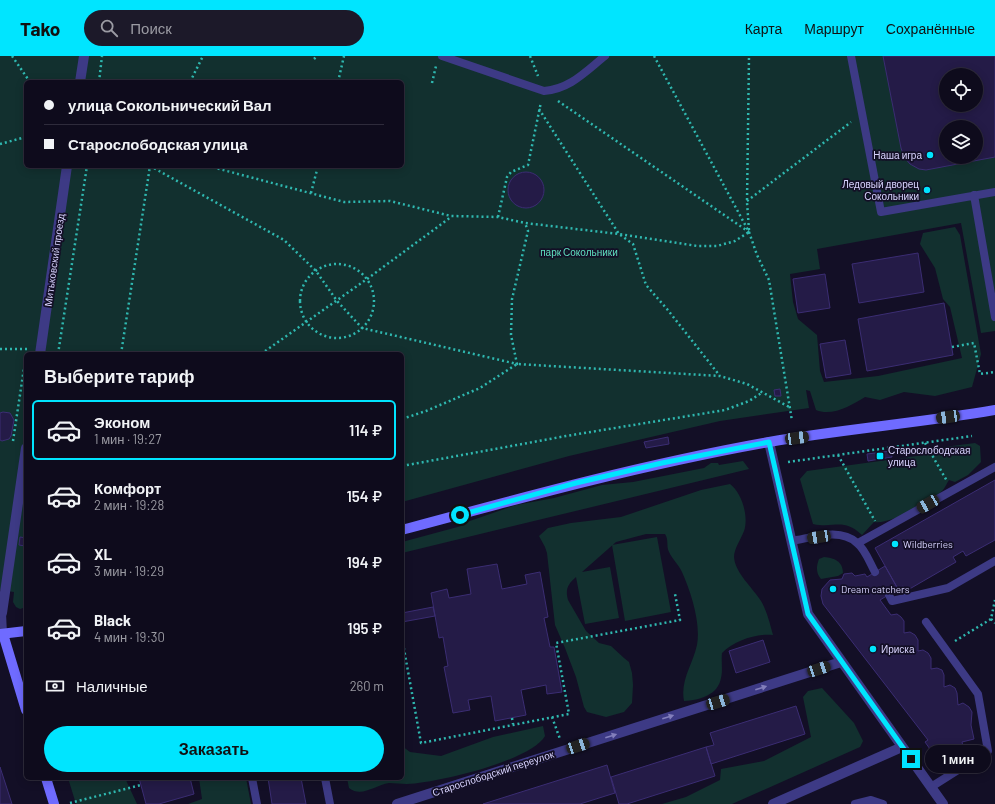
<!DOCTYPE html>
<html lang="ru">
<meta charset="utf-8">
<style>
body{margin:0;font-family:Barlow,sans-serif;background:#1c1929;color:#f1f3f6;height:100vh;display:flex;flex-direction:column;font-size:15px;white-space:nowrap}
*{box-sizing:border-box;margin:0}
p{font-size:13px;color:#9b9ba3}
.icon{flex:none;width:22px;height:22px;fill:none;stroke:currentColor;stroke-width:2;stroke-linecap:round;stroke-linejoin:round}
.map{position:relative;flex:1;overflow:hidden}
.sheet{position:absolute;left:24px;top:296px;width:380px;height:428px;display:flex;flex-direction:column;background:#0e0b1c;border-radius:6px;box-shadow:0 2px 10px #0003,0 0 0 1px #2e2b3b}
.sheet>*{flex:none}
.guide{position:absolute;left:24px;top:24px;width:380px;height:88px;border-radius:6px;box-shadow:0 2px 10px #0003,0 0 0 1px #2e2b3b;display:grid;align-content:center;height:88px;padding:0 20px;background:#0e0b1c}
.tools{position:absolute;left:939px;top:12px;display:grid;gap:8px}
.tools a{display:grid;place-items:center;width:44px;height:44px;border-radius:50%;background:#0e0b1c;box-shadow:0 2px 10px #0003,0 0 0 1px #2e2b3b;font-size:20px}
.end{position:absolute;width:18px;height:18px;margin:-9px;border:5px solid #00e5ff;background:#111;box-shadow:0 0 0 2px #111}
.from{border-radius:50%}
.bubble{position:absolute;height:28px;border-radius:14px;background:#0e0b1c;box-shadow:0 2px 10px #0003,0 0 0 1px #2e2b3b;font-size:13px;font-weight:600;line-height:28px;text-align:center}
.car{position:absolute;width:12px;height:24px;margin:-12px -6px;border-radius:5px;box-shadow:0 0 3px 1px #0007;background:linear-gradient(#222 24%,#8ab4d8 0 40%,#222 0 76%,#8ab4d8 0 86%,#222 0)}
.guide b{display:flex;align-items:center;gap:14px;height:38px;font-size:15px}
.guide b+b{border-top:1px solid #2e2b3b}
.guide i{width:10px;height:10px;background:#f1f3f6}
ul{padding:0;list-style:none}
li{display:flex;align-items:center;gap:12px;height:60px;margin:0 8px 6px;padding:0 12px;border:2px solid transparent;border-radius:6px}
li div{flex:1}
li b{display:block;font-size:15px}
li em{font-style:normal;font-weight:600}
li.active{border-color:#00e5ff}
li>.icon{width:36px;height:36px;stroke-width:1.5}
h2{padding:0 20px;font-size:18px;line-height:48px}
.pay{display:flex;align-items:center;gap:10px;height:44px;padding:0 20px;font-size:15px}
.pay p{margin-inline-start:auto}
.button{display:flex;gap:8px;margin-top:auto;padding:8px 20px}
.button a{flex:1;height:46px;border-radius:24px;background:#00e5ff;color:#111;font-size:16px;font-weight:600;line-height:46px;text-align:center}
header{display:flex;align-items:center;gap:24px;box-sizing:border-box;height:56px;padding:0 20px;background:#00e5ff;color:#111}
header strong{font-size:19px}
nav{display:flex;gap:22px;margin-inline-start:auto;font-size:14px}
.search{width:280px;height:36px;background:#1c1929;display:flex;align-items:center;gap:10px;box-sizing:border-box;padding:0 14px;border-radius:22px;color:#9b9ba3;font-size:15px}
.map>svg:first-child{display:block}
</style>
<header>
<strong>Tako</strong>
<div class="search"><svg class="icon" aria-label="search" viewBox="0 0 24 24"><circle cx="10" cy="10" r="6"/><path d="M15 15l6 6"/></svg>Поиск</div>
<nav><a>Карта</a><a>Маршрут</a><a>Сохранённые</a></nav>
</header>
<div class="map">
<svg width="995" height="748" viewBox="0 0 995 748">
<rect width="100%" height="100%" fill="#130f26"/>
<path fill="#12302f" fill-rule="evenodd" d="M0,0H995V275L981,277L961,167L817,193L820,213L790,218L793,246L798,263L817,279L820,315L824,326L878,320L962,302L950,251L943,243L935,212L920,188L923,177L955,171L960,179L981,298L972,331L935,340L904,336L880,344L865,341C852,349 832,361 816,354L810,335L806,334L809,352L720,365L569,400L402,446V298H26V551L20,553L16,551L13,546L14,536L0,534ZM946,19H976V49H946ZM26,26H402V110H26ZM946,71H976V101H946Z
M975,387L980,390L981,406L968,419L955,426L949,424C947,427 945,432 942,435C930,446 890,469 874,466L862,479C842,461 835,473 813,468L800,423L807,415L924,399L936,392Z
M743,405L749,413L402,497V486L465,469L464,467L516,449L554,442L602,429L633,426L704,412L711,407H718L719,409Z
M730,428C742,437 749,461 744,475C741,483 734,493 734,501C735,517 753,532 761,545C767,555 770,568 773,579C757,577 734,585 722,597C721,605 723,614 721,622C718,639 700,644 684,645C680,624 693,608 697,589C701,567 691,536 682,516C679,509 672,503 669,496C666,490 669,484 665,478H646L616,486L582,516L610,511L619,562L585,568L576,521C568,528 565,533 568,544L586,575L599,587L611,590L624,602L629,606L632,617L633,629L632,647L624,656L606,661L587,656L584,651L576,621L565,592L555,569L547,497L545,491L539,480L548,472L571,467L621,461L701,434Z
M657,481L671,556L625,565L612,489Z
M824,501C834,502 843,505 843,517L838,520L821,523C816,517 816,511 819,503Z
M822,632L854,667L863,685L860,691L732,748H662L686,741L720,724L721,713L764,705L811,681L803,641L808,635Z
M543,670L545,680C531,705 436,727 407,728C401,728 395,727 389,727C375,729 362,742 349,732L347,722H402V690L410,696L441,700L493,681Z
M68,722H125L137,748H76Z
M199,722H246L251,748H188L202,743Z"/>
<path fill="#241b47" stroke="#3b2d73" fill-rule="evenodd" d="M883,0H995V101L926,114L919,113L910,108L904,101L901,92ZM946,19H976V49H946ZM946,71H976V101H946Z
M508 134a18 18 0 1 1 36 0a18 18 0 1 1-36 0Z
M918,197L924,236L859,247L852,208Z
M825,218L830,252L798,257L793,223Z
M944,247L953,299L867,315L858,263Z
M845,284L851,318L826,322L820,288Z
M780,333L781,340H775L774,334Z
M3,356L10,357L14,364L11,380L9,383L2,385L0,384V357Z
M668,381L669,388L646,392L644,386Z
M891,395L892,401L868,405L867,398Z
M995,424V484L966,500L963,495L953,501L956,506L906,535L903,530L898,533L875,492Z
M20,481L26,482L25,490L19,489Z
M497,508L502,533L527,528L525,519L540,516L548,561L544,562L550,591H554L562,636L547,638L546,629L521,634L526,659L495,665L491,640L468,644L470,654L453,657L444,611L448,610L443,581L439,582L431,537L447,533L449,542L471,538L467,513Z
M885,510L898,533L880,544L891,559L897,558L901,561L904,565V577L910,576L915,579L918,584V595L923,594L928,597L931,602V613L937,612L942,614L944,619V631L950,629L955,632L957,637L958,649L963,647L969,651L972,656L971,669L974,683L962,686L963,690L952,693L951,689L943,690L944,693L936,696L930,693L925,686L928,684L823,548L821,540L822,533L830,524L842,523L844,518L852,517L855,520L865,518L867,521Z
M433,551L435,560L402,566V557Z
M763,584L770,606L736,617L729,595Z
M796,650L805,678L711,708L706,691L714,689L710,677Z
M706,691L715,720L627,748H619L611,721Z
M607,709L615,737L580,748H483Z
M0,711L12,748H0Z
M139,722H190L194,738L159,748H146Z
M268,722H301L306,748H272Z"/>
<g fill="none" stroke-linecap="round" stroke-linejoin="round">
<path stroke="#2fb8b0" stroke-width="2.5" stroke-dasharray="2 3" stroke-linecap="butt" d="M12,0L30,26
M530,0L538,20
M654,0L749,176L757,199L769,224L792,365
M314,3L317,0
M99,26L102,0
M190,26L203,0
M338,26L344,0
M432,27L436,10
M558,45L749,176
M539,53L619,178L633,188L646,229L667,253L720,320
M0,88L26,81
M208,110L344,146L390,145L451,160L498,161L525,167L619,178L697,190H717L735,185L749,176
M311,137L318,110
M747,145L851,66
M498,161L507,121L511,116L528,109L541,46
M749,174L747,146L749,0
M300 245a37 37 0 1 1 74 0a37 37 0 1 1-74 0Z
M952,291L974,287L980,318L995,316
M0,293H27
M58,298L87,110
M121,298L150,110L284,184L316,215L337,245L362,272L517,308L511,279L512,243L528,175L525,167
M261,298L367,223L451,161
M402,363L426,355L480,332L517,308L720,320L747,328L791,352
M13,385L26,299
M925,387L947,425
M838,399L875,465
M788,406L972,380
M402,410L566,380L725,354L749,345L763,336
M991,563L995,567
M402,582L421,687L569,658L556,587L680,564L675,538
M955,585L991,563L995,544
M552,661L560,683
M512,662L513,668
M70,747L141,729"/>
<path stroke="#3d3a85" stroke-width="8" d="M442,0L544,35C570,33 585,16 605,0
M851,0L881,156L995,136
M974,139L995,261
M791,485C812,482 840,471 857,487C865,493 870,507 875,516
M858,487L995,411
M889,539L892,545L948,532L995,505
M2,557L3,578
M926,566L978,638L988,695L931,731
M252,722L257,748
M325,722L330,748
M855,748L871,744L883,748"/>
<path stroke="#3d3a85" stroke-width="10" d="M80,26L84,0
M40,298L67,110
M769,386L808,558L943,748
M2,557L26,392
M397,748L841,606
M773,748L902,691"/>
<path stroke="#6f6bff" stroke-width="10" d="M402,474C524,441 645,408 769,386C844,373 920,367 995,354
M0,578L26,575
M3,578L26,654
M46,722L54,748"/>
</g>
<defs><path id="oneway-solid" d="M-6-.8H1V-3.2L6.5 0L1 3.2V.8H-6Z"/></defs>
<g fill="#837fbc">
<use href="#oneway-solid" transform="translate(761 632) rotate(-18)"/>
<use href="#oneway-solid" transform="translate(668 661) rotate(-18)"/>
<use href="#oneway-solid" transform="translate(611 680) rotate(-18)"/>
</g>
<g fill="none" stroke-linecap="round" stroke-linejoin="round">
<path stroke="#00e5ff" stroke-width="5" d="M460,459L576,427L662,407L769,386L808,558L911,703"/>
</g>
<g fill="#00e5ff" stroke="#130f26" stroke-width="1.5">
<circle cx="930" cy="99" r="4"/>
<circle cx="927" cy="134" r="4"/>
<rect x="876" y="396" width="8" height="8" rx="2"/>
<circle cx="895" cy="488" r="4"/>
<circle cx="833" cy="533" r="4"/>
<circle cx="873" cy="593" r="4"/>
</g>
<g text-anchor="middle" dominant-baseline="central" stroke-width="3.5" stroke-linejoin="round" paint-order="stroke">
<g font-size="10" fill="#d9d4ff" stroke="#130f26" text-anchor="start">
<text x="922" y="99" text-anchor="end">Наша игра</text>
<text x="919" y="128" text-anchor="end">Ледовый дворец<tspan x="919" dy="12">Сокольники</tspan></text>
<text x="888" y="394">Старослободская<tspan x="888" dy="12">улица</tspan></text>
<text x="903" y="488">Wildberries</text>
<text x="841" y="533">Dream catchers</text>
<text x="881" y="593">Ириска</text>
</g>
<g font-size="10" fill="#5fe0c0" stroke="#130f26">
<text x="579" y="196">парк Сокольники</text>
</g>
<g font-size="10" fill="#d9d4ff" stroke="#130f26">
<text transform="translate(54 204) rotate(-82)">Митьковский проезд</text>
<text transform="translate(493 717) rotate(-18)">Старослободский переулок</text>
</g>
</g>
</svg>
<div class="tools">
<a><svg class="icon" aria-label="locate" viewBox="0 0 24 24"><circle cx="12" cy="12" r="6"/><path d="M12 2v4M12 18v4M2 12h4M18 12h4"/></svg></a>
<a><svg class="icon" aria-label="layers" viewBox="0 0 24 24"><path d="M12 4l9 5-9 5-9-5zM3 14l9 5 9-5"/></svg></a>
</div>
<i class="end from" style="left:460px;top:459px"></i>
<i class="end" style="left:911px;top:703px"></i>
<div class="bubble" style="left:925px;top:689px;width:66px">1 мин</div>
<i class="car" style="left:948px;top:361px;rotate:262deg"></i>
<i class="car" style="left:797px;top:382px;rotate:82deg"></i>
<i class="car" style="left:928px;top:448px;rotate:240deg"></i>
<i class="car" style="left:819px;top:481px;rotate:261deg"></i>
<i class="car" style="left:819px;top:613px;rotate:72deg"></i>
<i class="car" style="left:718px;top:646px;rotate:73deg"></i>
<i class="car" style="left:578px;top:690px;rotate:72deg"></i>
<div class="guide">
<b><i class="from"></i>улица Сокольнический Вал</b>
<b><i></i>Старослободская улица</b>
</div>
<section class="sheet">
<h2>Выберите тариф</h2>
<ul>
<li class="active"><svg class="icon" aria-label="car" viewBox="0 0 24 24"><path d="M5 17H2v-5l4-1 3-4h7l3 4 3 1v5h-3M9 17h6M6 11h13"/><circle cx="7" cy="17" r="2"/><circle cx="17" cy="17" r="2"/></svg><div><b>Эконом</b><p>1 мин · 19:27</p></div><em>114 ₽</em></li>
<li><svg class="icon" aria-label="car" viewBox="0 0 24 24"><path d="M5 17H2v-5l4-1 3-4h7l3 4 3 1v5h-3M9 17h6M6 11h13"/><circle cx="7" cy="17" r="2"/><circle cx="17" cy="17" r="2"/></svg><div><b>Комфорт</b><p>2 мин · 19:28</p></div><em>154 ₽</em></li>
<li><svg class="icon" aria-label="car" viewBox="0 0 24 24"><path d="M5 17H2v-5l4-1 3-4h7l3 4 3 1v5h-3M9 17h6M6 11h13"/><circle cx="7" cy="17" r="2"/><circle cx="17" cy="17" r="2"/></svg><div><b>XL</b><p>3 мин · 19:29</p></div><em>194 ₽</em></li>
<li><svg class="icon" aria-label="car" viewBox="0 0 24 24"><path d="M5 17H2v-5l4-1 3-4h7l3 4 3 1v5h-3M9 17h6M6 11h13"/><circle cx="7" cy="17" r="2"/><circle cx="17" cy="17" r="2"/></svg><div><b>Black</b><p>4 мин · 19:30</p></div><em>195 ₽</em></li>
</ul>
<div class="pay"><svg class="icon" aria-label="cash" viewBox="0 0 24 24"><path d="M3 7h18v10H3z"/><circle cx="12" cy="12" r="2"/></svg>Наличные<p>260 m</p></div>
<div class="button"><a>Заказать</a></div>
</section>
</div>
